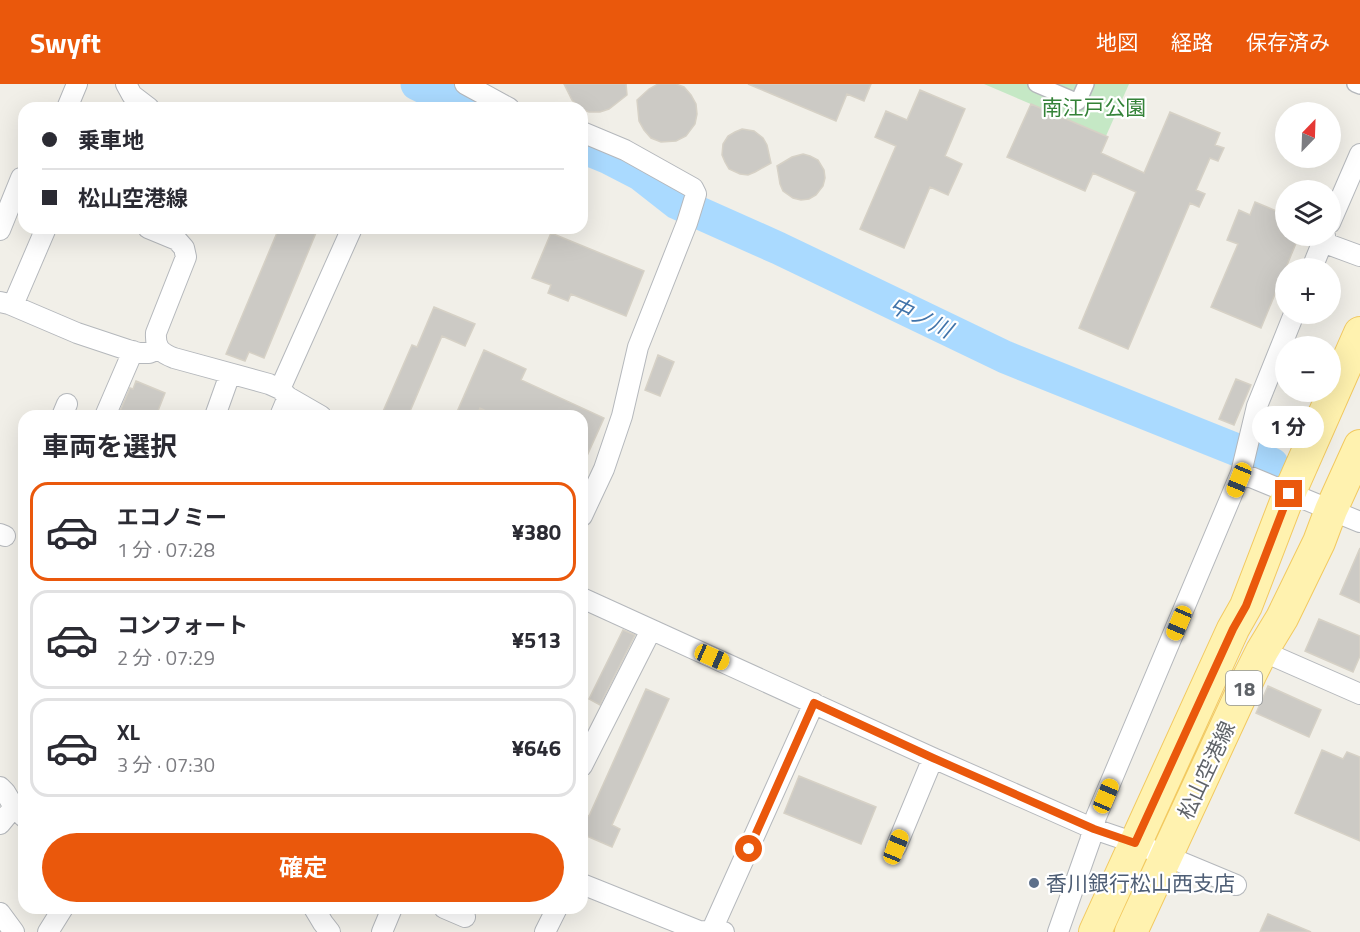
<!DOCTYPE html>
<html lang="ja">
<meta charset="utf-8">
<style>
body{margin:0;font-family:"Titillium Web","Noto Sans JP",sans-serif;background:#f2f2f3;color:#2b2b33;height:100vh;display:flex;flex-direction:column;font-size:22px;white-space:nowrap}
*{box-sizing:border-box;margin:0}
p{font-size:20px;color:#7c7c81}
.icon{flex:none;width:33px;height:33px;fill:none;stroke:currentColor;stroke-width:2;stroke-linecap:round;stroke-linejoin:round}
.map{position:relative;flex:1;overflow:hidden}
.sheet{position:absolute;left:18px;top:326px;width:570px;height:504px;display:flex;flex-direction:column;background:#fff;border-radius:18px;box-shadow:0 6px 24px #0002}
.sheet>*{flex:none}
.banner{position:absolute;left:18px;top:18px;width:570px;height:132px;border-radius:18px;box-shadow:0 6px 24px #0002;display:grid;align-content:center;height:132px;padding:0 24px;background:#fff}
.needle{width:39px;rotate:23deg}
.tools{position:absolute;left:1275px;top:18px;display:grid;gap:12px}
.tools a{display:grid;place-items:center;width:66px;height:66px;border-radius:50%;background:#fff;box-shadow:0 6px 24px #0002;font-size:30px}
.end{position:absolute;width:27px;height:27px;margin:-14px;border:8px solid #ea580c;background:#fff;box-shadow:0 0 0 3px #fff}
.from{border-radius:50%}
.bubble{position:absolute;height:42px;border-radius:21px;background:#fff;box-shadow:0 6px 24px #0002;font-size:20px;font-weight:700;line-height:42px;text-align:center}
.car{position:absolute;width:18px;height:36px;margin:-18px -9px;border-radius:8px;box-shadow:0 0 4px 2px #0007;background:linear-gradient(#f5c518 24%,#345 0 40%,#f5c518 0 76%,#345 0 86%,#f5c518 0)}
.banner b{display:flex;align-items:center;gap:21px;height:57px;font-size:22px}
.banner b+b{border-top:2px solid #e1e1e2}
.banner i{width:15px;height:15px;background:#2b2b33}
ul{padding:0;list-style:none}
li{display:flex;align-items:center;gap:18px;height:99px;margin:0 12px 9px;padding:0 12px;border:3px solid #e1e1e2;border-radius:18px}
li div{flex:1}
li b{display:block;font-size:22px}
li em{font-style:normal;font-weight:700}
li.on{border-color:#ea580c}
li>.icon{width:54px;height:54px;stroke-width:1.5}
h2{padding:0 24px;font-size:27px;line-height:72px}
.button{display:flex;gap:12px;margin-top:auto;padding:12px 24px}
.button a{flex:1;height:69px;border-radius:36px;background:#ea580c;color:#fff;font-size:24px;font-weight:700;line-height:69px;text-align:center}
header{display:flex;align-items:center;gap:36px;box-sizing:border-box;height:84px;padding:0 30px;background:#ea580c;color:#fff}
header strong{font-size:28px}
nav{display:flex;gap:33px;margin-inline-start:auto;font-size:21px}
.map>svg:first-child{display:block}
</style>
<header>
<strong>Swyft</strong>
<nav><a>地図</a><a>経路</a><a>保存済み</a></nav>
</header>
<div class="map">
<svg width="1360" height="848" viewBox="0 0 1360 848">
<rect width="100%" height="100%" fill="#f1efe8"/>
<path fill="#c5e8c5" d="M984,0H1129L1106,52Z"/>
<g fill="none" stroke-linecap="round" stroke-linejoin="round">
<path stroke="#aadaff" stroke-width="33" d="M417,0L466,24
M582,63L609,74L640,90L677,119L778,164L1005,273L1272,380"/>
</g>
<path fill="#cccac5" stroke="#d6d1c6" stroke-width="1.5" d="M564,0H626L627,11L609,25L600,28H589L580,24L572,16Z
M658,0H676L684,3L691,11L696,20L697,30L695,40L686,52L676,57L661,58L651,54L644,46L639,37L637,16L649,5Z
M748,0H871L864,17L847,10L836,37Z
M920,6L965,25L945,72L962,80L948,111L930,103L904,164L860,145L896,62L875,53L886,27L907,36Z
M1031,20L1108,53L1101,69L1144,89L1170,28L1220,49L1215,61L1224,64L1218,77L1210,74L1196,106L1205,110L1199,123L1190,119L1128,265L1079,244L1136,108L1093,89L1085,107L1007,73Z
M742,45L754,47L763,54L767,61L771,79L755,88L748,91L740,90L729,85L725,78L722,71L723,60L728,52L735,48Z
M803,70L810,72L818,76L824,86L825,94L823,102L816,111L809,115L801,116L793,114L783,107L780,100L777,82L792,73Z
M1255,118L1286,131V152H1299L1261,244L1211,223L1238,160L1227,156L1239,126L1250,131Z
M279,144H318L264,274L249,268L245,277L226,270Z
M551,149L644,187L626,232L571,210L568,217L548,209L551,201L532,194Z
M434,223L475,240L465,262L442,252L408,332H381L412,261L417,263Z
M484,266L526,285L521,296L604,334L582,383V332H496L480,324L477,332H465L457,328Z
M658,271L674,278L660,312L645,306Z
M1236,295L1251,301L1234,341L1219,335Z
M136,297L165,309L156,332H118L130,304L133,305Z
M1360,464V519L1340,510Z
M1319,535L1360,552V572L1353,588L1305,567Z
M623,546L635,551L600,621L589,615Z
M1268,602L1321,626L1309,653L1256,629Z
M646,605L669,615L612,741L620,745L612,763L582,750V729L589,732Z
M1322,666L1343,675L1347,668L1360,673V757L1295,729Z
M799,692L876,723L861,760L784,729Z
M1268,830L1311,848H1260Z"/>
<g fill="none" stroke-linecap="round" stroke-linejoin="round">
<g stroke="#b5b8bc" stroke-width="18">
<path id="pedestrian" d="M1036,0L1078,18L1086,0
M1355,0L1360,2"/>
</g>
<g stroke="#b5b8bc" stroke-width="22">
<path id="minor" d="M126,0L132,11L149,24
M465,0L509,24
M67,24L77,0
M582,48L625,66L693,104L696,110L687,139L638,263L622,332L604,385L582,432
M1330,139L1360,70
M148,144L177,156L184,164L186,173L156,249C155,264 161,269 174,274L269,300L280,305L288,313L321,332
M0,146L21,94H24
M1322,158L1360,172
M1312,184L1325,152
M0,218L9,220L77,249L128,266L139,269H149L159,265
M13,221L46,144
M280,305L352,144
M62,332L67,320
M105,332L133,267
M215,332L230,290
M280,332L288,313
M1241,389L1360,438
M0,450L5,452
M582,514L933,674L1094,745L1135,759L1236,801
M1262,567L1360,610
M582,682L651,546
M0,703L5,708L14,723L24,733
M0,740L14,723
M896,763L933,674
M582,800L699,847L724,848
M314,824L323,839L330,848
M444,824L465,833
M0,829L14,848
M48,848L63,824
M382,848L392,824
M545,848L557,824
M711,848L814,619
M1058,848L1090,757L1096,733L1241,389L1257,322L1294,230"/>
</g>
<g stroke="#f2c960" stroke-width="34">
<path id="primary" d="M1095,848L1233,545L1246,522L1289,410L1360,249
M1131,848L1250,591L1262,567L1282,534L1319,458L1331,426L1360,362"/>
</g>
<use href="#pedestrian" stroke="#fff" stroke-width="15"/>
<use href="#minor" stroke="#fff" stroke-width="20"/>
<use href="#primary" stroke="#fff2af" stroke-width="32"/>
</g>
<g fill="none" stroke-linecap="round" stroke-linejoin="round">
<path stroke="#ea580c" stroke-width="8" d="M749,765L814,619L933,674L1094,745L1135,759L1233,545L1246,522L1289,410"/>
</g>
<circle fill="#5c6f8a" stroke="#fff" stroke-width="2" cx="1034" cy="799" r="6"/>
<g text-anchor="middle" dominant-baseline="central" stroke-width="4.5" stroke-linejoin="round" paint-order="stroke">
<rect fill="#fff" stroke="#8f9295" stroke-width="1.5" x="1226" y="587" width="36" height="34" rx="4.5"/>
<g font-size="20" font-weight="bold" fill="#5f6368">
<text x="1244" y="604">18</text>
</g>
<g font-size="21" fill="#348238" stroke="#fff">
<text x="1094" y="23">南江戸公園</text>
</g>
<g font-size="21" fill="#5f6368" stroke="#fff">
<text transform="translate(1206 686) rotate(-65)">松山空港線</text>
</g>
<g font-size="21" fill="#4e5e75" stroke="#fff" text-anchor="start">
<text x="1046" y="799">香川銀行松山西支店</text>
</g>
<g font-size="22" font-style="italic" fill="#4174aa" stroke="#fff">
<text transform="translate(921 233) rotate(25)">中ノ川</text>
</g>
</g>
</svg>
<div class="tools">
<a><svg class="needle" viewBox="-14 -14 28 28"><path d="M0-13l5 13h-10z" fill="#e53935"/><path d="M0 13l5-13h-10z" fill="#7c7c81"/></svg></a>
<a><svg class="icon" aria-label="layers" viewBox="0 0 24 24"><path d="M12 4l9 5-9 5-9-5zM3 14l9 5 9-5"/></svg></a>
<a>+</a>
<a>−</a>
</div>
<i class="end from" style="left:749px;top:765px"></i>
<i class="end" style="left:1289px;top:410px"></i>
<div class="bubble" style="left:1252px;top:322px;width:72px">1 分</div>
<i class="car" style="left:1239px;top:396px;rotate:202deg"></i>
<i class="car" style="left:1179px;top:539px;rotate:203deg"></i>
<i class="car" style="left:712px;top:573px;rotate:114deg"></i>
<i class="car" style="left:1106px;top:712px;rotate:23deg"></i>
<i class="car" style="left:896px;top:763px;rotate:22deg"></i>
<div class="banner">
<b><i class="from"></i>乗車地</b>
<b><i></i>松山空港線</b>
</div>
<section class="sheet">
<h2>車両を選択</h2>
<ul>
<li class="on"><svg class="icon" aria-label="car" viewBox="0 0 24 24"><path d="M5 17H2v-5l4-1 3-4h7l3 4 3 1v5h-3M9 17h6M6 11h13"/><circle cx="7" cy="17" r="2"/><circle cx="17" cy="17" r="2"/></svg><div><b>エコノミー</b><p>1 分 · 07:28</p></div><em>¥380</em></li>
<li><svg class="icon" aria-label="car" viewBox="0 0 24 24"><path d="M5 17H2v-5l4-1 3-4h7l3 4 3 1v5h-3M9 17h6M6 11h13"/><circle cx="7" cy="17" r="2"/><circle cx="17" cy="17" r="2"/></svg><div><b>コンフォート</b><p>2 分 · 07:29</p></div><em>¥513</em></li>
<li><svg class="icon" aria-label="car" viewBox="0 0 24 24"><path d="M5 17H2v-5l4-1 3-4h7l3 4 3 1v5h-3M9 17h6M6 11h13"/><circle cx="7" cy="17" r="2"/><circle cx="17" cy="17" r="2"/></svg><div><b>XL</b><p>3 分 · 07:30</p></div><em>¥646</em></li>
</ul>
<div class="button"><a>確定</a></div>
</section>
</div>
